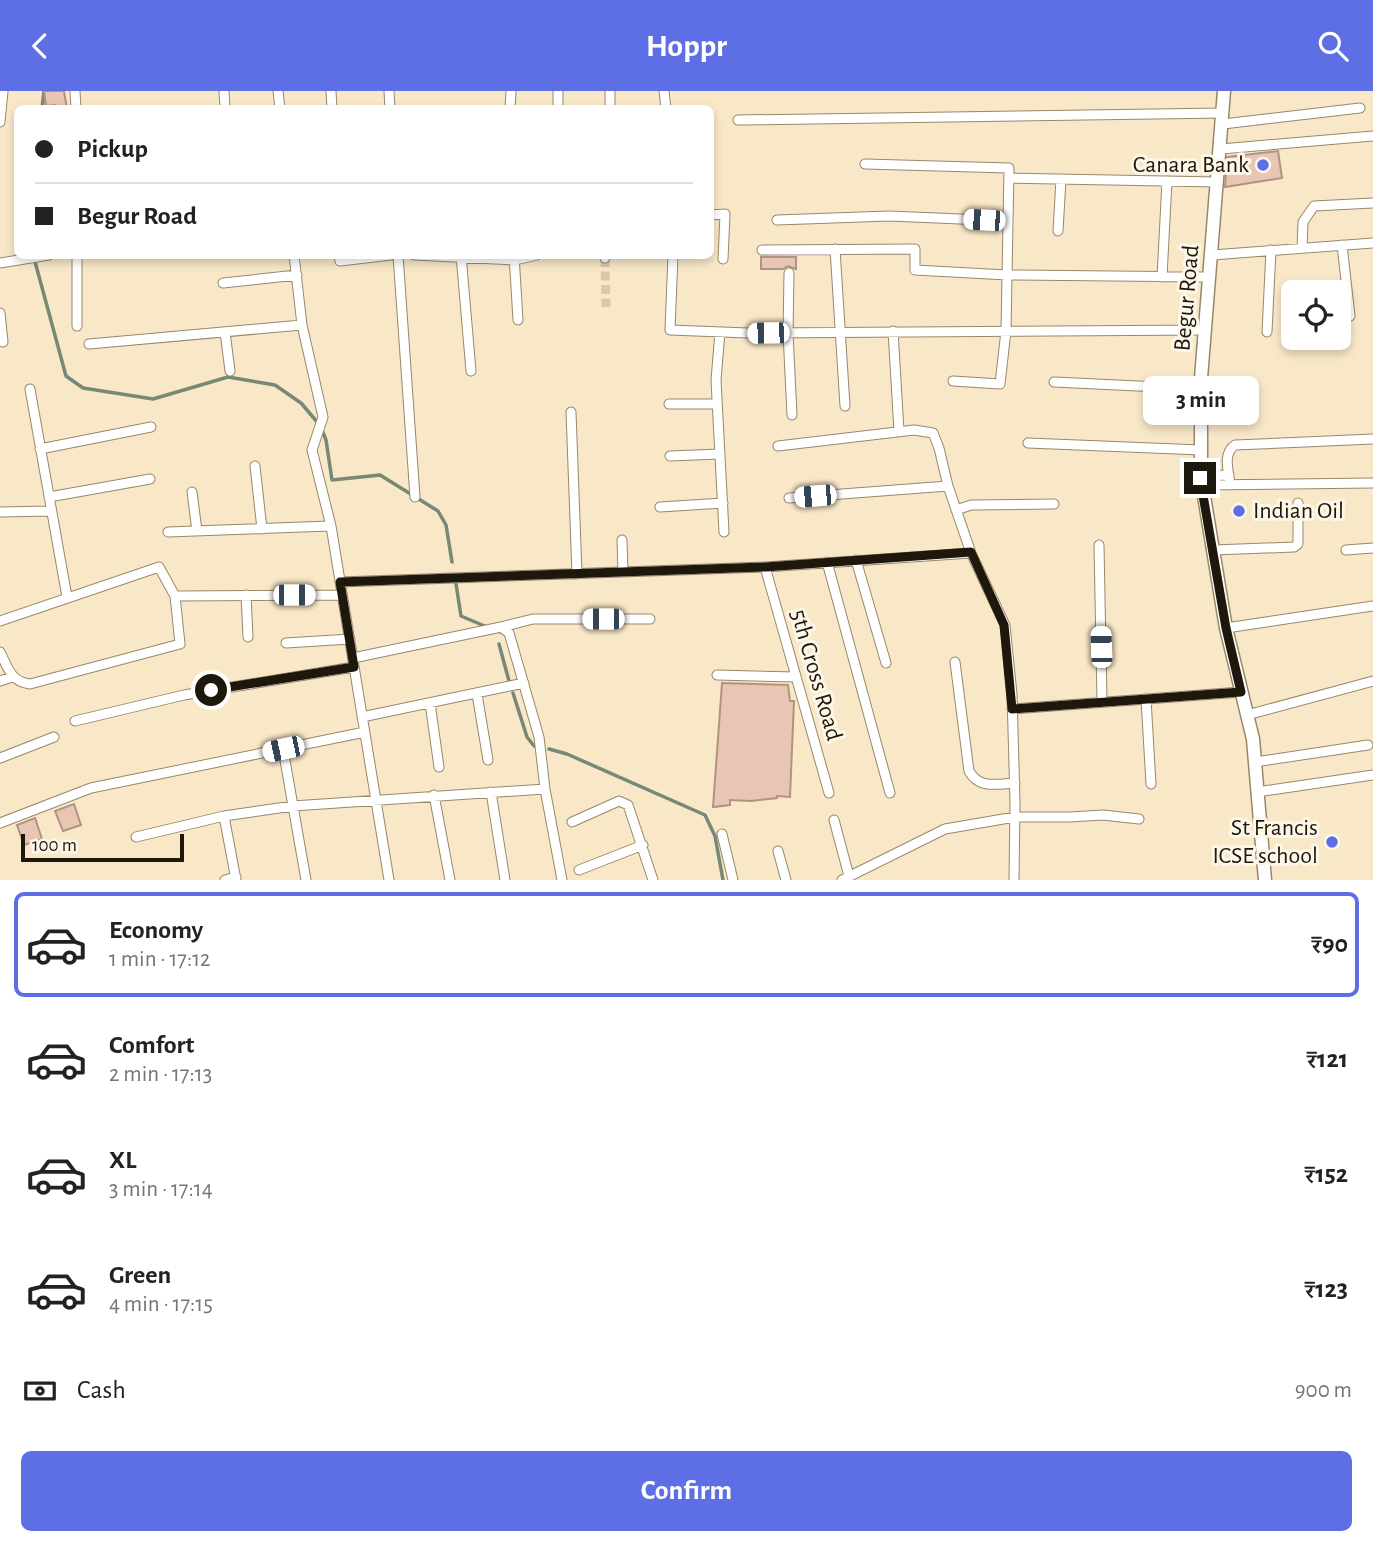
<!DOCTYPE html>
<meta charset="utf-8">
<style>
body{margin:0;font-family:"Alegreya Sans",sans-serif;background:#f2f2f2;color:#222;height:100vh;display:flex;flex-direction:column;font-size:26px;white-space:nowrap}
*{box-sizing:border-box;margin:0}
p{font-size:23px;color:#767676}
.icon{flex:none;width:38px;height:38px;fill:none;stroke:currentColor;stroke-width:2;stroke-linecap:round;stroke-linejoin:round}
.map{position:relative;height:789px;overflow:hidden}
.panel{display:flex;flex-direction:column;background:#fff;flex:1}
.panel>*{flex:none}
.hud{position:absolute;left:14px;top:14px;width:700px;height:154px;border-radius:10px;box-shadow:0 4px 10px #0003;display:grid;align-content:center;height:154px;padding:0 21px;background:#fff}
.tools{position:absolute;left:1281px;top:189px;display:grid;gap:14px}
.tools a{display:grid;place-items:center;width:70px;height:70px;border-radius:10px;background:#fff;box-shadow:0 4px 10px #0003;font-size:35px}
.scale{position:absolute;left:21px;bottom:18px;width:163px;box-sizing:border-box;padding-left:7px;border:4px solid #1e180c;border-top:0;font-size:19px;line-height:24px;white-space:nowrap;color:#1e180c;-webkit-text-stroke:5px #fdf7ea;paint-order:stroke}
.end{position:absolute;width:32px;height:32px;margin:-16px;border:9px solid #1e180c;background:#fff;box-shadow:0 0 0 4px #fff}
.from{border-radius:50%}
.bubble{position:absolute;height:49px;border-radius:10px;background:#fff;box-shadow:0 4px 10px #0003;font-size:23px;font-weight:700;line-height:49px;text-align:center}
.car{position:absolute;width:21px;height:42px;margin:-21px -10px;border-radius:9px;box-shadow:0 0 5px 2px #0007;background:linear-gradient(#fff 24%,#345 0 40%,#fff 0 76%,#345 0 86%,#fff 0)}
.hud b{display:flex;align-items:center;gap:24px;height:66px;font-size:26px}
.hud b+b{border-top:2px solid #e0e0e0}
.hud i{width:18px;height:18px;background:#222}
ul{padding:12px 0 0;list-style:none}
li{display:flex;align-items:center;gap:21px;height:105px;margin:0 14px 10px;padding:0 7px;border:4px solid transparent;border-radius:10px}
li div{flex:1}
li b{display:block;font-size:26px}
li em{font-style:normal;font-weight:700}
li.active{border-color:#5e6ee5}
li>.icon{width:63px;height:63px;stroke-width:1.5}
.pay{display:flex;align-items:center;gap:18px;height:77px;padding:0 21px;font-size:26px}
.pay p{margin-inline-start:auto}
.primary-button{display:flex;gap:14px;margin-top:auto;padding:14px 21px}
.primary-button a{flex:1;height:80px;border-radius:10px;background:#5e6ee5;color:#fff;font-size:28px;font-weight:700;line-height:80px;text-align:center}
header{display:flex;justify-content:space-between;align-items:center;height:91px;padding:0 21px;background:#5e6ee5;color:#fff;font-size:32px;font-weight:700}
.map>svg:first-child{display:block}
</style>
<header><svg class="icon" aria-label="back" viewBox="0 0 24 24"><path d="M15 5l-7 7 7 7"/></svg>Hoppr<svg class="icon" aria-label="search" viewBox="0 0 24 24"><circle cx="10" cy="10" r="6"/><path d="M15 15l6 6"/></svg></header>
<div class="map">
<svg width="1373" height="789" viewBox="0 0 1373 789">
<rect width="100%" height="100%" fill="#f9e8c8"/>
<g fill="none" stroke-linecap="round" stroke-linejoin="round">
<path stroke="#778976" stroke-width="3.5" d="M42,18L44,0
M34,167L66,285L83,297L153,308L228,286L275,294L301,312L318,332
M322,339L326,349L332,389L380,384L438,420L446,434L452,471
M456,493L461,525L487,536
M499,553L509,590
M513,602L527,646L534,655
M549,658L567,663L705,724L715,745L723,789"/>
</g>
<path fill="#e8c6b3" stroke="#b29280" stroke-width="2" d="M44,0H64L67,18H56L55,14L46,15Z
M1278,60L1282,87L1225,96L1227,66Z
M761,166H796V178L788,175L783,178H761Z
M722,592L788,594L790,610H794L790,706L777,705V707L751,710L730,709V714L713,716Z
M74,713L81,734L63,740L55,720Z
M35,727L42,748L24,754L17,734Z"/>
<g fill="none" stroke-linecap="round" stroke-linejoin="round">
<path stroke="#d8c9ac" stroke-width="9" stroke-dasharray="9 4.5" stroke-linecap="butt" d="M605,167L606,216"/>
<g stroke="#97886a" stroke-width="11">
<path id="minor" d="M75,0L76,18
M224,0L225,18
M278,0L280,18
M331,0L332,18
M389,0L390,18
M558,0V18
M610,0V18
M664,0L666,18
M510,18L511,0
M738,29L1223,22
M0,31L3,0
M1223,33L1360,17
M1221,58L1373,45
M865,73L1009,77L1006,240L1000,293L953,290
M1009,87L1218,91
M710,124L725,123L723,168
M777,129L889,125L1008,130
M1058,140L1061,88
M1342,154L1350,225
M1302,157L1303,131L1314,115L1373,112
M835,158L845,315
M762,159L915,158V179L1007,184L1210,186
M294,164L302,234L323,326L312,359L331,435L389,789
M339,164L340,170L391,164
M398,164L415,406
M414,164L515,169L537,164
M461,164L471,280
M514,164L518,229
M605,164V167
M673,164L670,239L748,242L1205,239
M1212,164L1373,152
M0,172L49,164
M789,182L788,242L792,324
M1162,186L1167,90
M223,192L297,184
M0,222L3,251
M77,235V164
M893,240L899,340
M225,241L230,280
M720,241L716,289L724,441
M1267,241L1271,159
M89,253L302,234
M1054,291L1201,298
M30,298L67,506
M669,313H717
M571,321L577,483
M1028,352L1201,359
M778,355L914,339L933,342L939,357L948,395L971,462L1005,534L1012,603L1015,711L1014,789
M40,358L151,336
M670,365L720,363
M255,375L262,438
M1201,385L1229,384
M1202,394L1373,392
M1230,394C1229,380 1222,363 1235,354L1373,348
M192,401L197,440
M49,406L150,388
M789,407L948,395
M660,416L723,412
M956,419L971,414L1054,413
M0,421L51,420
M168,441L331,435
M622,449L623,481
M1099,454L1102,611
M1213,459L1294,456L1298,453V412
M1346,459L1373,457
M856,469L886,572
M827,471L890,702
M765,476L829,702
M340,491L765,476L971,462
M246,504L248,546
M175,505L342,504
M0,530L159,476L175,505L180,553L30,593C11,591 8,577 0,561
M501,536L533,528H650
M1226,537L1373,515
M286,552L350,548
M353,567L501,536L509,542L539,646L545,698L562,789
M955,571L969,680C979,698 996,693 1015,692
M717,584L796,586
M0,590L12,586
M477,603L488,669
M1146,608L1151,693
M430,612L439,676
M1012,618L1241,601
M1247,624L1373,590
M362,626L524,592
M75,630L184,604L354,576
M283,658L306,789
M0,667L54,646
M1255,671L1368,654
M491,701L505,789
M1257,701L1373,684
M434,704L450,789
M224,725L236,789
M834,729L849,785
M572,731L619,710L628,714L653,789
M0,732L91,697L365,641
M722,743L733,789
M136,746L224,725L293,715L545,698
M778,760L786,789
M579,779L643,754
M225,789L236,786
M842,789L945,738L1015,726H1070L1103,724L1139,728"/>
</g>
<g stroke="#97886a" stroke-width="15">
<path id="secondary" d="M1224,0L1201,287V387L1226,537L1253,648L1265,789"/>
</g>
<use href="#minor" stroke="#fff" stroke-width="9"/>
<use href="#secondary" stroke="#fff" stroke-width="12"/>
</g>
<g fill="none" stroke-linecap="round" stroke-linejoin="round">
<path stroke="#1e180c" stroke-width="9" d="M211,599L354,576L340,491L765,476L971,461L1004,534L1012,618L1241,601L1226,537L1200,387"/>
</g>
<g fill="#5e6ee5" stroke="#fdf7ea" stroke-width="2.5">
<circle cx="1263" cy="74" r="7"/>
<circle cx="1239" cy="420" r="7"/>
<circle cx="1332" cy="751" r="7"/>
</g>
<g text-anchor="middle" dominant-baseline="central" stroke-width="6" stroke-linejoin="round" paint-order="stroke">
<g font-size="24" fill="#1e180c" stroke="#fdf7ea" text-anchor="end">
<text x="1249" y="74">Canara Bank</text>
<text x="1253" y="420" text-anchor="start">Indian Oil</text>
<text x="1318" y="737">St Francis<tspan x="1318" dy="28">ICSE school</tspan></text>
</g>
<g font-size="24" fill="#1e180c" stroke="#fdf7ea">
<text transform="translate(1187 207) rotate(-85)">Begur Road</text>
<text transform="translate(816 584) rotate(74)">5th Cross Road</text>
</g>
</g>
</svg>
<div class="tools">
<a><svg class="icon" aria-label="locate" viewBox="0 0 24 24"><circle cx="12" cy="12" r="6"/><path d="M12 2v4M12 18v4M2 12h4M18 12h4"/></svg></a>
</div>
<div class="scale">100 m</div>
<i class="end from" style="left:211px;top:599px"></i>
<i class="end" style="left:1200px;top:387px"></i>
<div class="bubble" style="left:1143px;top:285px;width:116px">3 min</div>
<i class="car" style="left:984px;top:129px;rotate:273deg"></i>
<i class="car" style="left:768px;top:242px;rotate:269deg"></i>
<i class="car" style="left:815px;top:405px;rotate:265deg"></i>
<i class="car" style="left:294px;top:504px;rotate:90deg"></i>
<i class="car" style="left:603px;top:528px;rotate:270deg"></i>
<i class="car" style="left:1101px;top:556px;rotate:358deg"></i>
<i class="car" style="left:283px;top:658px;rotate:258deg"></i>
<div class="hud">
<b><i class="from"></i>Pickup</b>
<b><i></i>Begur Road</b>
</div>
</div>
<section class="panel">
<ul>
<li class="active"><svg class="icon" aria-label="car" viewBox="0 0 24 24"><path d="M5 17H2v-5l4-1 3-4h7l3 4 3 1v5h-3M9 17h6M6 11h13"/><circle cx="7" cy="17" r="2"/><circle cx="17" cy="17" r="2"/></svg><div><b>Economy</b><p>1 min · 17:12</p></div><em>₹90</em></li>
<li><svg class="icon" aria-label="car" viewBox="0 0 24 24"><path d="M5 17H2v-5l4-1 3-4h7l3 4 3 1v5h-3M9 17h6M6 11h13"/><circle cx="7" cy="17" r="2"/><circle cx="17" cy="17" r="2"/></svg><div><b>Comfort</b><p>2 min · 17:13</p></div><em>₹121</em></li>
<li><svg class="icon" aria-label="car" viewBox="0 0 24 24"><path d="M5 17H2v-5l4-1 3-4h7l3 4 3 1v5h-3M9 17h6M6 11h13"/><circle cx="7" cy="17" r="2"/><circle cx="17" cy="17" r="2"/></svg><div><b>XL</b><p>3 min · 17:14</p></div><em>₹152</em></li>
<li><svg class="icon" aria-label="car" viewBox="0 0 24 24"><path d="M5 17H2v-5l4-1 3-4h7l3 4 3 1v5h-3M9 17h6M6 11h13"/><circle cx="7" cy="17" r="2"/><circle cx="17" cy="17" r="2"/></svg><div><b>Green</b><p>4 min · 17:15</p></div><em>₹123</em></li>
</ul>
<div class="pay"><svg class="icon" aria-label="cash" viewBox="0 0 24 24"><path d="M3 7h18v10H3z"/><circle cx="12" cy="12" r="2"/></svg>Cash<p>900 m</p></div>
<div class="primary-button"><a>Confirm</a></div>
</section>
